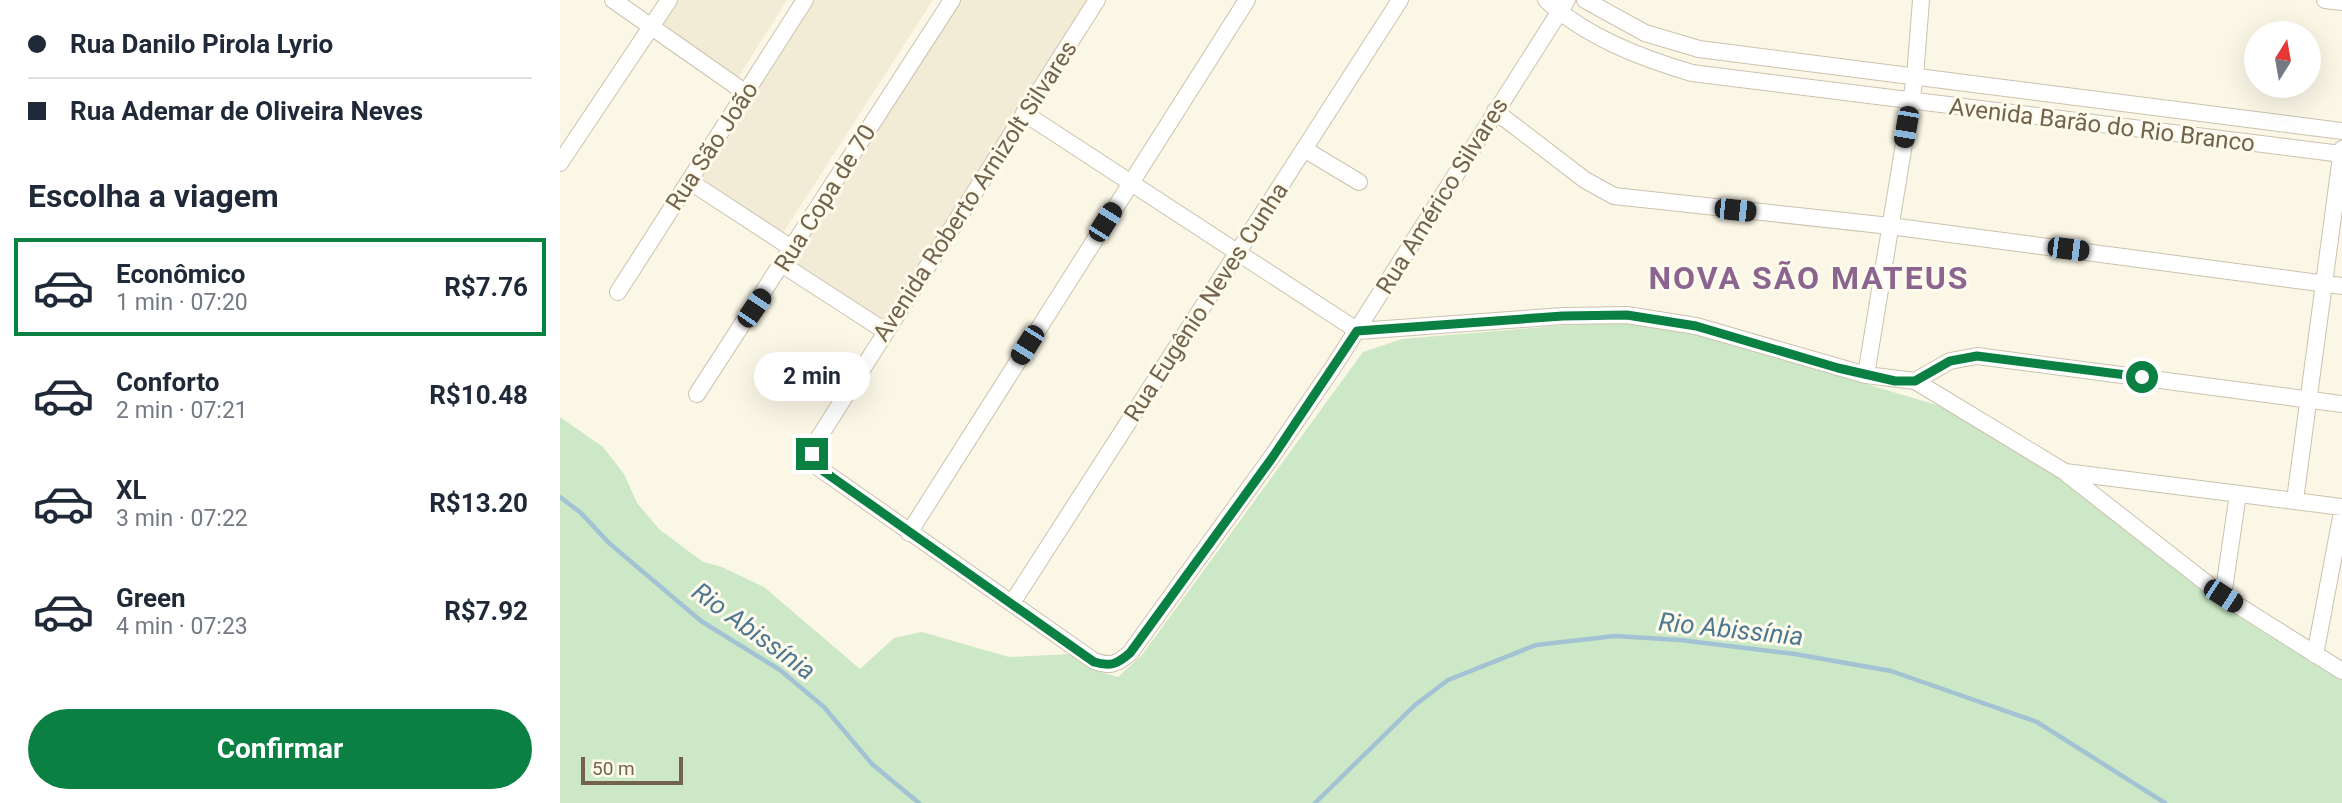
<!DOCTYPE html>
<html lang="pt">
<meta charset="utf-8">
<style>
body{margin:0;font-family:Roboto,sans-serif;background:#f6f6f7;color:#1f2937;height:100vh;display:flex;flex-direction:column;font-size:26px;white-space:nowrap}
*{box-sizing:border-box;margin:0}
p{font-size:23px;color:#747a83}
.icon{flex:none;width:38px;height:38px;fill:none;stroke:currentColor;stroke-width:2;stroke-linecap:round;stroke-linejoin:round}
.map{position:relative;flex:1;overflow:hidden}
.side{display:flex;flex-direction:column;background:#fff;width:560px}
.side>*{flex:none}
.top-card{display:grid;align-content:center;height:154px;padding:0 28px;background:#fff}
.needle{width:46px;rotate:11deg}
.controls{position:absolute;left:1684px;top:21px;display:grid;gap:14px}
.controls a{display:grid;place-items:center;width:77px;height:77px;border-radius:50%;background:#fff;box-shadow:0 7px 28px #0002;font-size:35px}
.scale{position:absolute;left:21px;bottom:18px;width:102px;box-sizing:border-box;padding-left:7px;border:4px solid #73634d;border-top:0;font-size:19px;line-height:24px;white-space:nowrap;color:#73634d;-webkit-text-stroke:5px #fefbed;paint-order:stroke}
.end{position:absolute;width:32px;height:32px;margin:-16px;border:9px solid #0b8043;background:#fff;box-shadow:0 0 0 4px #fff}
.from{border-radius:50%}
.bubble{position:absolute;height:49px;border-radius:24px;background:#fff;box-shadow:0 7px 28px #0002;font-size:23px;font-weight:700;line-height:49px;text-align:center}
.car{position:absolute;width:21px;height:42px;margin:-21px -10px;border-radius:9px;box-shadow:0 0 5px 2px #0007;background:linear-gradient(#222 24%,#8ab4d8 0 40%,#222 0 76%,#8ab4d8 0 86%,#222 0)}
.top-card b{display:flex;align-items:center;gap:24px;height:66px;font-size:26px}
.top-card b+b{border-top:2px solid #e0e1e3}
.top-card i{width:18px;height:18px;background:#1f2937}
ul{padding:0;list-style:none}
li{display:flex;align-items:center;gap:21px;height:98px;margin:0 14px 10px;padding:0 14px;border:4px solid transparent;border-radius:0px}
li div{flex:1}
li b{display:block;font-size:26px}
li em{font-style:normal;font-weight:700}
li.current{border-color:#0b8043}
li>.icon{width:63px;height:63px;stroke-width:1.5}
h2{padding:0 28px;font-size:32px;line-height:84px}
.action{display:flex;gap:14px;margin-top:auto;padding:14px 28px}
.action a{flex:1;height:80px;border-radius:42px;background:#0b8043;color:#fff;font-size:28px;font-weight:700;line-height:80px;text-align:center}
main{display:flex;flex:1;min-height:0}
.map>svg:first-child{display:block}
</style>
<main>
<section class="side">
<div class="top-card">
<b><i class="from"></i>Rua Danilo Pirola Lyrio</b>
<b><i></i>Rua Ademar de Oliveira Neves</b>
</div>
<h2>Escolha a viagem</h2>
<ul>
<li class="current"><svg class="icon" aria-label="car" viewBox="0 0 24 24"><path d="M5 17H2v-5l4-1 3-4h7l3 4 3 1v5h-3M9 17h6M6 11h13"/><circle cx="7" cy="17" r="2"/><circle cx="17" cy="17" r="2"/></svg><div><b>Econômico</b><p>1 min · 07:20</p></div><em>R$7.76</em></li>
<li><svg class="icon" aria-label="car" viewBox="0 0 24 24"><path d="M5 17H2v-5l4-1 3-4h7l3 4 3 1v5h-3M9 17h6M6 11h13"/><circle cx="7" cy="17" r="2"/><circle cx="17" cy="17" r="2"/></svg><div><b>Conforto</b><p>2 min · 07:21</p></div><em>R$10.48</em></li>
<li><svg class="icon" aria-label="car" viewBox="0 0 24 24"><path d="M5 17H2v-5l4-1 3-4h7l3 4 3 1v5h-3M9 17h6M6 11h13"/><circle cx="7" cy="17" r="2"/><circle cx="17" cy="17" r="2"/></svg><div><b>XL</b><p>3 min · 07:22</p></div><em>R$13.20</em></li>
<li><svg class="icon" aria-label="car" viewBox="0 0 24 24"><path d="M5 17H2v-5l4-1 3-4h7l3 4 3 1v5h-3M9 17h6M6 11h13"/><circle cx="7" cy="17" r="2"/><circle cx="17" cy="17" r="2"/></svg><div><b>Green</b><p>4 min · 07:23</p></div><em>R$7.92</em></li>
</ul>
<div class="action"><a>Confirmar</a></div>
</section>
<div class="map">
<svg width="1782" height="803" viewBox="0 0 1782 803">
<rect width="100%" height="100%" fill="#fbf7e7"/>
<path fill="#f2ebd5" d="M115,0H227L178,78L99,23Z
M248,0H373L221,236L133,180Z
M395,0H528L323,326L227,264Z"/>
<path fill="#cce8c6" d="M1045,322L1098,325L1138,334L1380,406L1472,458L1615,564L1686,621L1782,679V803H0V417L43,447L64,474L77,503L100,530L143,562L162,567L204,587L300,669L334,638L362,632L449,657L509,654L534,670L558,677L582,655L803,352L842,339Z"/>
<g fill="none" stroke-linecap="round" stroke-linejoin="round">
<path stroke="#a3c2d4" stroke-width="4.5" d="M0,497L21,513L49,543L141,621L220,670L264,707L312,764L359,803
M755,803L855,705L888,680L976,645L1055,636L1120,640L1235,654L1331,671L1477,722L1605,803"/>
<g stroke="#ccc2ad" stroke-width="18">
<path id="minor" d="M53,0L186,93
M537,0L256,442L252,454L259,468L534,661C551,667 557,664 570,653L711,458L774,366L1007,0
M986,0C1026,37 1081,58 1132,73L1782,154
M1025,0L1085,33L1139,49L1782,131
M1765,0L1782,2
M935,111L1025,180L1054,196L1330,226L1782,286
M464,113L798,331L1003,316L1067,315L1136,326L1306,375L1355,381L1505,472L1782,507
M744,149L799,182
M0,163L109,0
M129,181L233,249
M223,265L325,331
M58,292L245,0
M1306,375L1355,77L1361,0
M1355,381L1390,361L1417,356L1782,404
M137,394L392,0
M1507,474L1663,596L1782,671
M1735,500L1782,149
M349,533L687,0
M1663,596L1678,494
M452,603L840,0
M1755,655L1782,512"/>
</g>
<use href="#minor" stroke="#fff" stroke-width="16"/>
</g>
<g fill="none" stroke-linecap="round" stroke-linejoin="round">
<path stroke="#0b8043" stroke-width="9" d="M252,454L259,468L534,662C551,667 557,664 570,653L712,458L797,331L1003,316L1067,315L1136,326L1278,368L1335,381H1355L1390,361L1417,356L1582,377"/>
</g>
<g text-anchor="middle" dominant-baseline="central" stroke-width="6" stroke-linejoin="round" paint-order="stroke">
<g font-size="24" fill="#73634d" stroke="#fefbed">
<text transform="translate(1542 125) rotate(7)">Avenida Barão do Rio Branco</text>
<text transform="translate(152 146) rotate(-57)">Rua São João</text>
<text transform="translate(415 191) rotate(-57)">Avenida Roberto Arnizolt Silvares</text>
<text transform="translate(882 196) rotate(-58)">Rua Américo Silvares</text>
<text transform="translate(265 198) rotate(-58)">Rua Copa de 70</text>
<text transform="translate(646 302) rotate(-57)">Rua Eugênio Neves Cunha</text>
</g>
<g font-size="26" font-style="italic" fill="#4e7892" stroke="#fefbed">
<text transform="translate(1171 629) rotate(6)">Rio Abissínia</text>
<text transform="translate(194 631) rotate(36)">Rio Abissínia</text>
</g>
<g font-size="32" font-weight="bold" letter-spacing="2" fill="#8b658f" stroke="#fefbed">
<text x="1249" y="278">NOVA SÃO MATEUS</text>
</g>
</g>
</svg>
<div class="controls">
<a><svg class="needle" viewBox="-14 -14 28 28"><path d="M0-13l5 13h-10z" fill="#e53935"/><path d="M0 13l5-13h-10z" fill="#747a83"/></svg></a>
</div>
<div class="scale">50 m</div>
<i class="end from" style="left:1582px;top:377px"></i>
<i class="end" style="left:252px;top:454px"></i>
<div class="bubble" style="left:194px;top:352px;width:116px">2 min</div>
<i class="car" style="left:1346px;top:127px;rotate:190deg"></i>
<i class="car" style="left:1175px;top:210px;rotate:96deg"></i>
<i class="car" style="left:545px;top:222px;rotate:32deg"></i>
<i class="car" style="left:1508px;top:249px;rotate:97deg"></i>
<i class="car" style="left:194px;top:308px;rotate:34deg"></i>
<i class="car" style="left:467px;top:345px;rotate:212deg"></i>
<i class="car" style="left:1663px;top:596px;rotate:123deg"></i>
</div>
</main>
